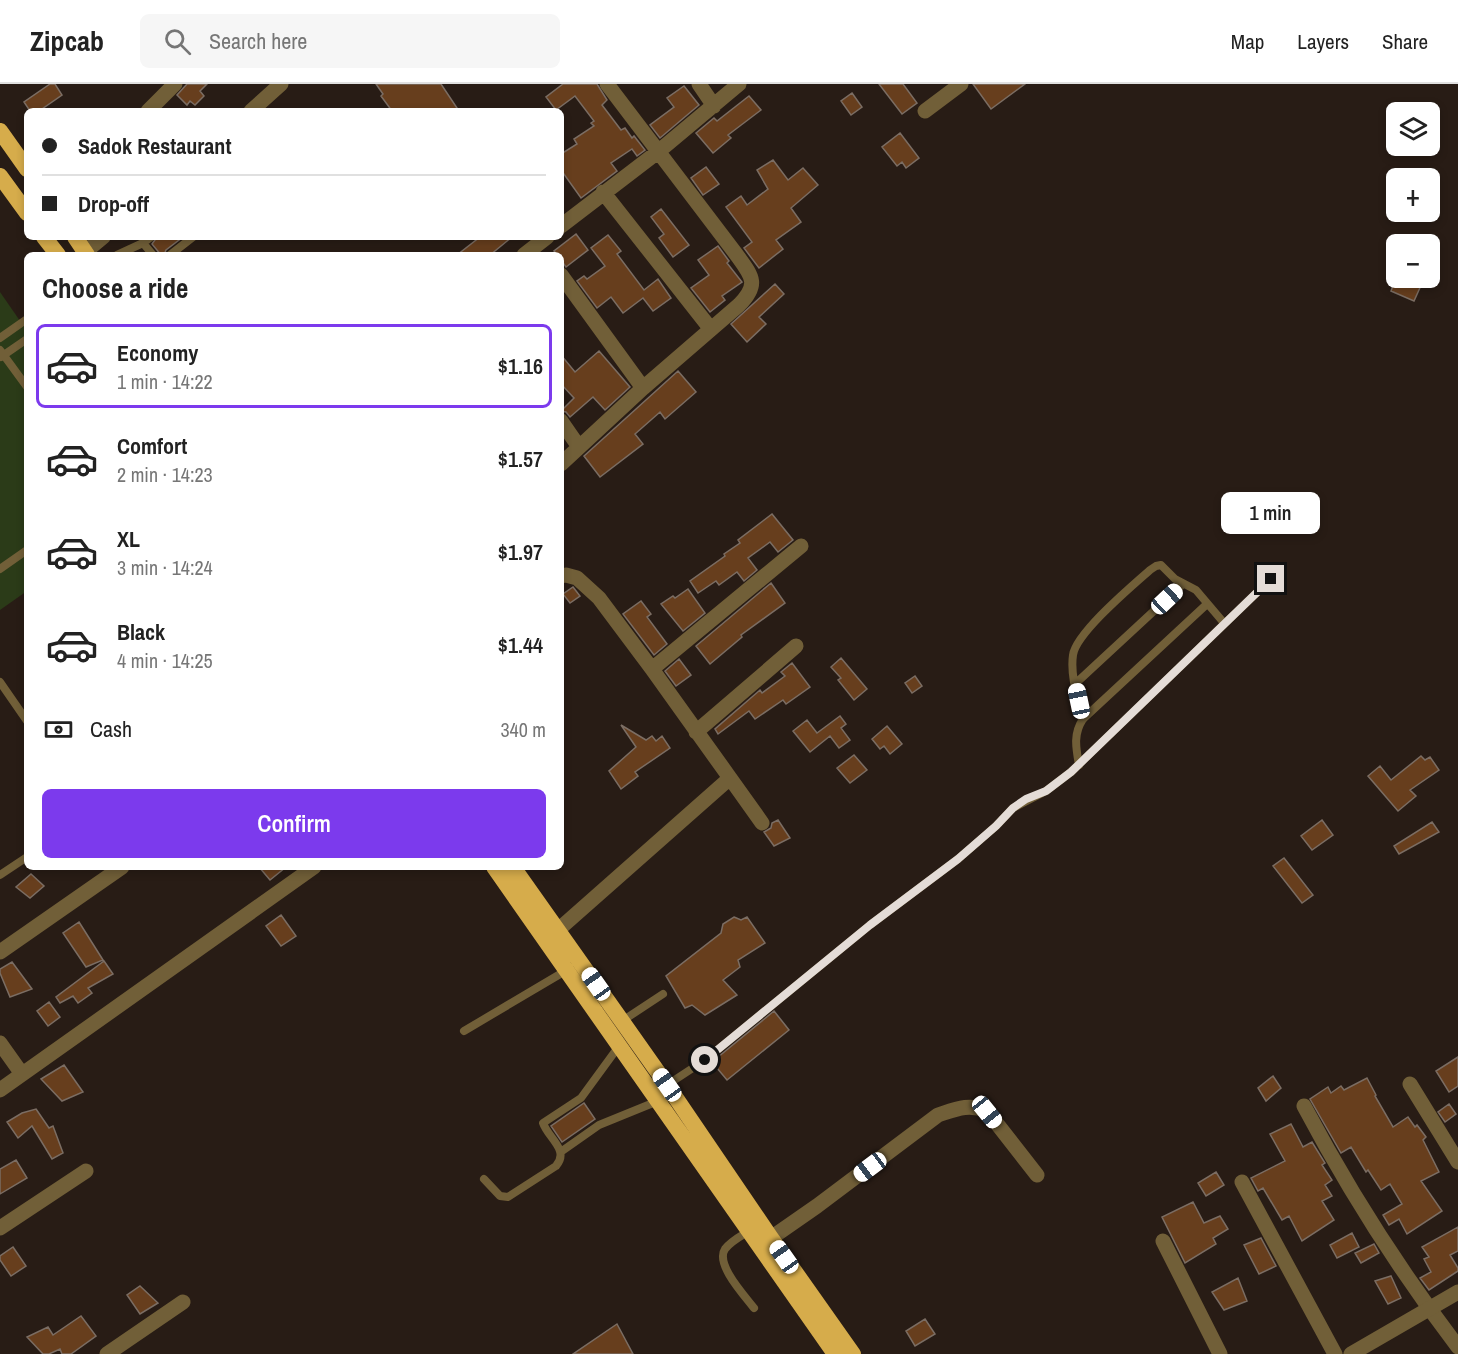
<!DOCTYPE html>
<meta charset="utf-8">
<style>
body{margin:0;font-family:"Archivo Narrow",sans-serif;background:#f6f6f6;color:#222;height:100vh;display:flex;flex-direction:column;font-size:22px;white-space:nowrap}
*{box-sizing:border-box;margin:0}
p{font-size:20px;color:#767676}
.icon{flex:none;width:33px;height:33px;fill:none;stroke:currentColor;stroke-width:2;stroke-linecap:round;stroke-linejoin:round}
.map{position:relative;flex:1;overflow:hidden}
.drawer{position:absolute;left:24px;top:168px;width:540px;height:618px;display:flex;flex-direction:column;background:#fff;border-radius:9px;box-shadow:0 3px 9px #0003}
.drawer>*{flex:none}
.banner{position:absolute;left:24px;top:24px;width:540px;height:132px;border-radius:9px;box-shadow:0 3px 9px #0003;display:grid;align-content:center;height:132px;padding:0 18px;background:#fff}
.controls{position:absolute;left:1386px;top:18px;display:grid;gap:12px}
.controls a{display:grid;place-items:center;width:54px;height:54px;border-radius:9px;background:#fff;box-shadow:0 3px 9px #0003;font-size:30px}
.end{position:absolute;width:27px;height:27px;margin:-14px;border:8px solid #e4dcd7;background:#111;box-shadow:0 0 0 3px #111}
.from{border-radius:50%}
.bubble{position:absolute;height:42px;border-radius:9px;background:#fff;box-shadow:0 3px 9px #0003;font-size:20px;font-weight:600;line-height:42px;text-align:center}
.car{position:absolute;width:18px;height:36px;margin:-18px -9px;border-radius:8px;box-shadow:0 0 4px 2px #0007;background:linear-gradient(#fff 24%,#345 0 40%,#fff 0 76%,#345 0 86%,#fff 0)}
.banner b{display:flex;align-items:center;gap:21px;height:57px;font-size:22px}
.banner b+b{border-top:2px solid #e0e0e0}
.banner i{width:15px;height:15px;background:#222}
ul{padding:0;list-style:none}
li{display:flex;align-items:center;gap:18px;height:84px;margin:0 12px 9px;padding:0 6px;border:3px solid transparent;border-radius:9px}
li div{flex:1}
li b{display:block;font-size:22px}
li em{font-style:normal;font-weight:600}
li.current{border-color:#7c3aed}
li>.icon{width:54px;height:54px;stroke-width:1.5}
h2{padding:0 18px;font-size:27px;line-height:72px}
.pay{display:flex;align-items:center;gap:15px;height:66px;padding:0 18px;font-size:22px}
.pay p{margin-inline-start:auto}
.cta{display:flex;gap:12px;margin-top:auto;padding:12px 18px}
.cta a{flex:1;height:69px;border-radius:9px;background:#7c3aed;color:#fff;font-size:24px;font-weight:600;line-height:69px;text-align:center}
header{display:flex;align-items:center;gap:36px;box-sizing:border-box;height:84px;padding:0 30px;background:#fff;border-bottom:2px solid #e0e0e0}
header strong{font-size:28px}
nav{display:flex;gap:33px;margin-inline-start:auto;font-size:21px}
.search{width:420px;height:54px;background:#f6f6f6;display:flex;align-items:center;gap:15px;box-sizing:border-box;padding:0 21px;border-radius:9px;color:#767676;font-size:22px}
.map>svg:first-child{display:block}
</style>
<header>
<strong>Zipcab</strong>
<div class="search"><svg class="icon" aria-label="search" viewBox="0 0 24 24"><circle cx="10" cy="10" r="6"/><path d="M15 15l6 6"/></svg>Search here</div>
<nav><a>Map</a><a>Layers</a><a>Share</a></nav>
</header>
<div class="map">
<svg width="1458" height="1270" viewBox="0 0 1458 1270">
<rect width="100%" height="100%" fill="#281c15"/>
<path fill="#2b3b18" d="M0,208L27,247V507L0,526Z"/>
<path fill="#673e1d" stroke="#7b6d63" stroke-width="1.5" d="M50,0H55L62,11L39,27H30L24,18Z
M187,0H207L200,7L204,12L195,21L190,17L187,21L177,11Z
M376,0H441L459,27H392L381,12L383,10Z
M563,0H597L607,16L602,21L621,46L625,44L632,54L634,52L645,66L637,72L632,65L611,79L617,87L581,114L561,86V70L577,60L574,55L594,42L591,39L594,37L575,12L556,26L546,13Z
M879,0H903L917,19L902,30Z
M973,0H1025L991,25Z
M684,2L699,21L660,54L650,41L674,23L667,14Z
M852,9L862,23L851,31L841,17Z
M749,12L761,26L728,51L731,54L713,69L696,49L714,34L717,37Z
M900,49L919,74L906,84L902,78L897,82L882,63Z
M773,76L788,96L803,84L818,101L791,124L801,138L776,156L783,165L759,184L744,164L752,158L726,123L741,112L747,121L768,105L757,86Z
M706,83L719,100L703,111L691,94Z
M661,125L689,161L673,173L659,154L664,150L651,133Z
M576,150L588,166L566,183L561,176V171H557L554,167Z
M608,151L621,167L617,170L644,206L658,195L671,214L653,227L643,214L623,229L611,213L597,224L577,197L584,192L587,195L605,182L591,164Z
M157,153H183L166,166L164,171H161L152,160Z
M480,153H512L490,171H457Z
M718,162L729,177L727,179L742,198L722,212L725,216L710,228L691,204L709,191L698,176Z
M1396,194H1414L1423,197L1414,217L1391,207Z
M775,200L784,210L759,233L766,240L747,258L731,240Z
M599,267L630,303L605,326L593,313L570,333L566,328L561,327L574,314L561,300V271L575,288Z
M678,287L696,308L665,335L660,328L635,350L643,360L600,393L584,372Z
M772,430L793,456L778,468L770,458L748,474L757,486L744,497L737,488L719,501L716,497L698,509L690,497L725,472L724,470L740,459L738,456Z
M771,499L785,519L741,551L742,553L710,580L696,562Z
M573,503L580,512L570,519L563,510Z
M688,505L705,529L683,547L661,520L673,512L675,514Z
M641,517L651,530L647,533L667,560L654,571L623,530Z
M841,574L867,605L854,616L838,596L841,594L831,583Z
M679,575L691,591L676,602L665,587Z
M792,579L810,603L786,620L783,616L755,635L749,627L718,650L715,645L760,606L762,609L785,592L781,588Z
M915,592L922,602L912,609L905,599Z
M840,632L846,640L841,644L850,656L839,664L830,652L810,668L793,647L807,636L817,649Z
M621,641L646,656L652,652L656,657L662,652L670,664L635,688L638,692L621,705L609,687L636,663Z
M887,642L902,660L890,670L884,662L880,665L872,655Z
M854,671L867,686L850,699L837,684Z
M1421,672L1425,676L1430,673L1439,686L1410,706L1416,712L1398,727L1368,692L1380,682L1391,696Z
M778,736L790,754L774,762L764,748L771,744L772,739Z
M1322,736L1333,751L1312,766L1301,752Z
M1432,738L1439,748L1399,770L1394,762Z
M1284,774L1313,811L1302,819L1273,782Z
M259,783H286L270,796Z
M31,790L44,802L30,814L16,803Z
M281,831L296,852L281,862L266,842Z
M734,833L741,836L747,833L765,859L738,876L740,883L723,896L737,911L705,931L692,921L685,924L666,892L721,849L723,840Z
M79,838L103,876L86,883L63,849Z
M104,877L113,890L88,904L92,909L78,919L73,912L60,919L56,913Z
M12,878L32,905L10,913L0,889V885Z
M49,918L60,933L48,942L37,927Z
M774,927L789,946L727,996L712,978Z
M1458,973V1002L1449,1008L1436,987Z
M64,981L83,1008L62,1017L41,995Z
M1273,992L1281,1004L1266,1017L1258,1004Z
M1367,994L1376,1011L1375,1012L1393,1043L1408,1033L1415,1043L1417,1041L1426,1053L1423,1056L1439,1088L1421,1097L1442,1127L1407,1150L1399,1135L1389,1141L1383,1131L1402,1120L1390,1100L1381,1106L1368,1086L1366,1088L1351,1063L1341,1069L1310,1015L1328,1003L1331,1009L1341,1002L1344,1006Z
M584,1019L595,1035L562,1058L551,1042Z
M1449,1020L1456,1030L1445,1038L1438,1028Z
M36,1025L49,1044L53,1042L63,1069L52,1075L32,1042L18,1054L7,1038L22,1029Z
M1291,1040L1303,1063L1312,1058L1325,1079L1322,1081L1332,1096L1325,1101L1332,1112L1322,1117L1334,1136L1302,1157L1289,1132L1282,1136L1263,1104L1258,1107L1251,1094L1285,1077L1270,1050Z
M16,1076L27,1094L0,1110V1085Z
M1216,1088L1224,1101L1206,1112L1198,1099Z
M1193,1118L1204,1139L1220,1132L1228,1145L1213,1154L1216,1160L1185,1179L1162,1133Z
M1458,1143V1167L1450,1171L1458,1184V1187L1429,1206L1420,1194L1431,1188L1424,1175L1429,1173L1422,1163Z
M1352,1149L1359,1163L1337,1174L1330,1161Z
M1261,1154L1276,1182L1259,1190L1244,1161Z
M1374,1160L1379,1169L1361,1179L1355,1169Z
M13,1163L26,1182L11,1192L0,1176V1172Z
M1391,1192L1401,1214L1388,1220L1375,1197Z
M1238,1194L1247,1217L1224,1226L1212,1208Z
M140,1202L158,1219L140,1230L127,1211Z
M81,1232L96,1252L71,1270H62L60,1265L49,1270H43L27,1253L48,1243L53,1251Z
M925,1235L935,1250L915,1262L906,1247Z
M617,1240L633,1270H573Z"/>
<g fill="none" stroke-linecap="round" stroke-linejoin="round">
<path stroke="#715f38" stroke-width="8" d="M143,159L153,171
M117,171L143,159L151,153
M170,171L193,153
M0,254L27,235
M0,266L27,303
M1,273L27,255
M0,485L27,466
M0,598L27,637
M1075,600L1183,500
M1083,635C1078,615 1070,592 1073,571C1076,549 1132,502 1150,486L1156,482L1161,481L1175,495L1196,506L1224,539
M1079,681C1076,664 1073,650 1083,635L1207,520
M0,791L27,773
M622,937L663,910
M464,947L567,886
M667,1001L705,976L870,841L958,775L996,742L1013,724L1046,707L1071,688L1271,495
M562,1067L599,1041L658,1017
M484,1095L500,1112L508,1113L556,1082C570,1066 548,1054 543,1039L581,1014L619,962
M749,1147C741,1152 731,1157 725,1165C715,1180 744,1211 754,1224"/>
<path stroke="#715f38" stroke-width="15" d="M699,0L714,22
M148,27L175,0
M251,27L281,0
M925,27L961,0
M603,108L710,244
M561,142L659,67L739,0
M85,168L103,153
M524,171L547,153
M561,191L643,304
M561,337L579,363
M561,380L643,304L739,221C760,200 752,192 736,170L607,0
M652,585L801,462
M696,648L796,562
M730,694L762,739
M558,846L730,694L652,585L599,514L577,494L566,491L561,492
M0,868L122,783
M0,959L22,990
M1410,1000L1458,1078
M0,1006L314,783
M1304,1022C1349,1107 1400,1187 1458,1263
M1242,1098L1335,1270
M0,1144L86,1087
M771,1154L817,1122L938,1031C956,1025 969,1019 987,1027L1037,1091
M1163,1157L1220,1270
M107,1270L183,1218"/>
<path stroke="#715f38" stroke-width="15" d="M1351,1270L1458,1208"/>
<path stroke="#d6ac4b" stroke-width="16" d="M0,47L27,85
M0,92L27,129
M44,153L58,171
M75,153L87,171
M494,783L835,1270
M513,783L667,1001L771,1154L853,1270"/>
</g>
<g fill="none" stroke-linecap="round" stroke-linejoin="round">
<path stroke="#e4dcd7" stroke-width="8" d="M705,976L870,841L958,775L996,742L1013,724L1026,715L1046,707L1071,688L1271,495"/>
</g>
</svg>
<div class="controls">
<a><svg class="icon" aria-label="layers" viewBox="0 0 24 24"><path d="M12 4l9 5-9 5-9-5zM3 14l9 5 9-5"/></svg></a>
<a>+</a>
<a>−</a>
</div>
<i class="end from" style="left:705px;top:976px"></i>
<i class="end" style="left:1271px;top:495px"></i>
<div class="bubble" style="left:1221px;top:408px;width:99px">1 min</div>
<i class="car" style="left:1167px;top:515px;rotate:47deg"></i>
<i class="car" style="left:1079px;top:617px;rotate:348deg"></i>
<i class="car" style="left:596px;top:900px;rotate:325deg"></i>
<i class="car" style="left:667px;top:1001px;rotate:325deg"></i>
<i class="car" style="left:987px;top:1028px;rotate:141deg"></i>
<i class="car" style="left:870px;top:1083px;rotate:233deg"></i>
<i class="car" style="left:784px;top:1173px;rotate:325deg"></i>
<div class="banner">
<b><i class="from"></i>Sadok Restaurant</b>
<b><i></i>Drop-off</b>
</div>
<section class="drawer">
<h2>Choose a ride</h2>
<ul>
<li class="current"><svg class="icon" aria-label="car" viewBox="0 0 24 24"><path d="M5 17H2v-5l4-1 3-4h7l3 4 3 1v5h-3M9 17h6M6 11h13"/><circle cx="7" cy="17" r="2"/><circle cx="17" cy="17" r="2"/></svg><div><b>Economy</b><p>1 min · 14:22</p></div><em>$1.16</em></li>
<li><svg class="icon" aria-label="car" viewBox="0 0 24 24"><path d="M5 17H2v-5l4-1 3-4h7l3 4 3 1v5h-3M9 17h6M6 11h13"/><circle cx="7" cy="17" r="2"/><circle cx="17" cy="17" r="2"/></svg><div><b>Comfort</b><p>2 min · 14:23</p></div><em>$1.57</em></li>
<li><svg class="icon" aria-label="car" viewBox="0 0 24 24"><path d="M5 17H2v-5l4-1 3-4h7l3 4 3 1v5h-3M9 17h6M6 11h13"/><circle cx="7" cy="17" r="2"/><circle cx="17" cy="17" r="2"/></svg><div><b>XL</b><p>3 min · 14:24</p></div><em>$1.97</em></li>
<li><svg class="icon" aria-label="car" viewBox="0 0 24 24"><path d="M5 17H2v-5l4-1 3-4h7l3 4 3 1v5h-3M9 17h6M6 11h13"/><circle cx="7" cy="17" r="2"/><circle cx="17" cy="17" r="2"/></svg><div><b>Black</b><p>4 min · 14:25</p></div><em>$1.44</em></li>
</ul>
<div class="pay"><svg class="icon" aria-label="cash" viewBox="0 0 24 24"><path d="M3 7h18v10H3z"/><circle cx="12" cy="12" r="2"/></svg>Cash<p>340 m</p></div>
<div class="cta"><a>Confirm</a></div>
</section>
</div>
